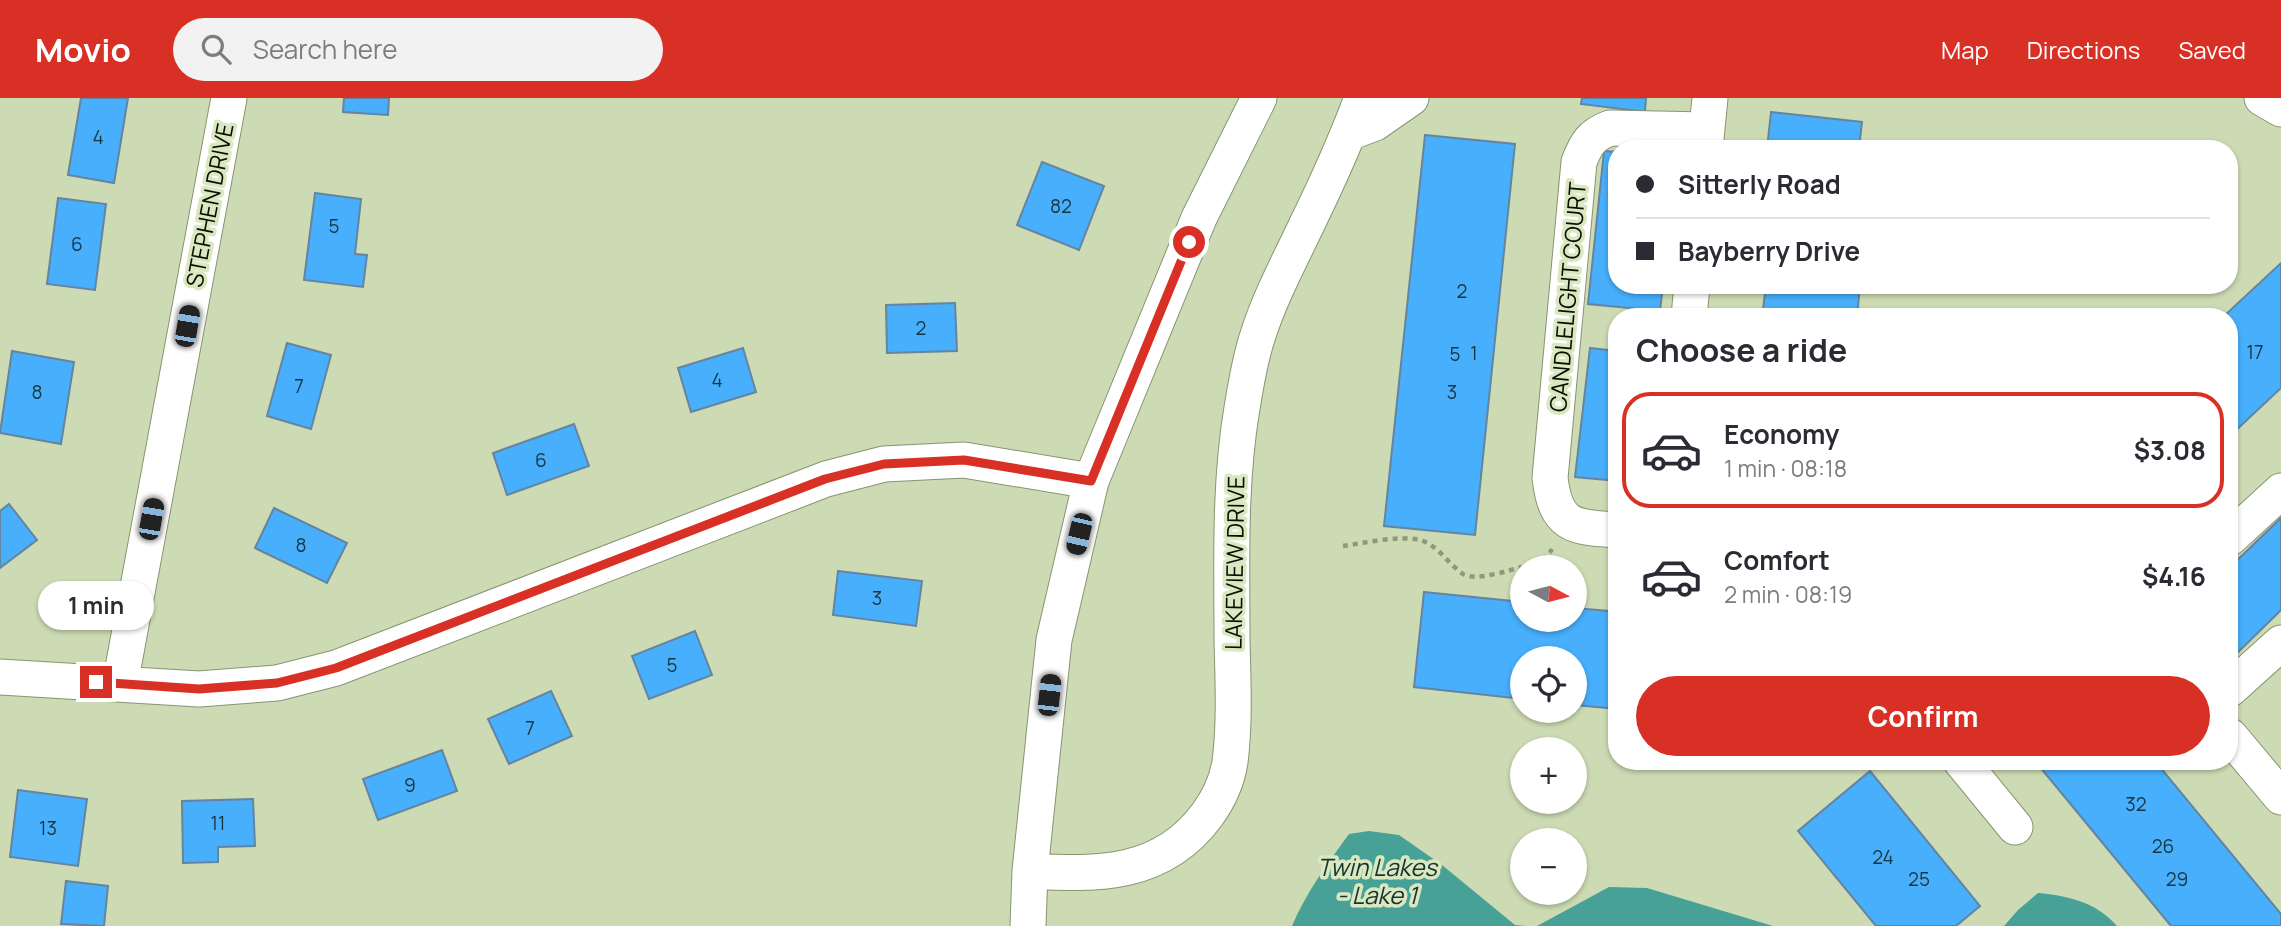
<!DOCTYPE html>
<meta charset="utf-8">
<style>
body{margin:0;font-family:Manrope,sans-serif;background:#f2f2f3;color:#2b2b33;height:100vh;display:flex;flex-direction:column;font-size:26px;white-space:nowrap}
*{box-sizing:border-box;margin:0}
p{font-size:23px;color:#7c7c81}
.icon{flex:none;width:38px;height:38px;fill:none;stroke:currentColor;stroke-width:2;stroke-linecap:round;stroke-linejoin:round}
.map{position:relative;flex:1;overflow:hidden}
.details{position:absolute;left:1608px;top:210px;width:630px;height:462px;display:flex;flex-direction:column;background:#fff;border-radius:28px;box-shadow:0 2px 5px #0004}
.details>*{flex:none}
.guide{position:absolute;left:1608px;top:42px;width:630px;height:154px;border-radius:28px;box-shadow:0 2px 5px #0004;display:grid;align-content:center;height:154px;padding:0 28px;background:#fff}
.needle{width:46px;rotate:97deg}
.controls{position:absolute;left:1510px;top:457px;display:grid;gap:14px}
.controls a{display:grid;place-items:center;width:77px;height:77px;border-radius:50%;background:#fff;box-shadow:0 2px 5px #0004;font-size:35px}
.end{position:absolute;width:32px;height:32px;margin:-16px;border:9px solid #d93025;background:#fff;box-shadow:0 0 0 4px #fff}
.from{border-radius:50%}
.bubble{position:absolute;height:49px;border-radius:24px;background:#fff;box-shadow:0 2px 5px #0004;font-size:23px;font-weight:700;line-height:49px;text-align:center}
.car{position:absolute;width:21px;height:42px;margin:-21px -10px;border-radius:9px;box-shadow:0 0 5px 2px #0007;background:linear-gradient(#222 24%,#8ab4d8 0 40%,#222 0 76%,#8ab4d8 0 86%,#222 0)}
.guide b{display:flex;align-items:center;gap:24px;height:66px;font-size:26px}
.guide b+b{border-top:2px solid #e1e1e2}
.guide i{width:18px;height:18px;background:#2b2b33}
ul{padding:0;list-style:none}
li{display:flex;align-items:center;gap:21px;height:116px;margin:0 14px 10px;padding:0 14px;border:4px solid transparent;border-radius:28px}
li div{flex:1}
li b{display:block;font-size:26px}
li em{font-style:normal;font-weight:700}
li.current{border-color:#d93025}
li>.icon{width:63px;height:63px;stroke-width:1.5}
h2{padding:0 28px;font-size:32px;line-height:84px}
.cta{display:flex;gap:14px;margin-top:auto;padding:14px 28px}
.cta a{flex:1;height:80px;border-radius:42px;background:#d93025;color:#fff;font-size:28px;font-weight:700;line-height:80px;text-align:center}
header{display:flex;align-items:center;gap:42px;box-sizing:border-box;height:98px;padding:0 35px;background:#d93025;color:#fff}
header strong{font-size:33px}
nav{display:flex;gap:38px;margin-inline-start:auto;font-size:24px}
.search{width:490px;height:63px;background:#f2f2f3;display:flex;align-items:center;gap:18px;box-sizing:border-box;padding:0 24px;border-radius:38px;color:#7c7c81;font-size:26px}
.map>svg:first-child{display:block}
</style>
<header>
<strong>Movio</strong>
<div class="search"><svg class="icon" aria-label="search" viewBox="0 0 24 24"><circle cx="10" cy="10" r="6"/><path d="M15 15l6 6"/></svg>Search here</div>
<nav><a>Map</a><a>Directions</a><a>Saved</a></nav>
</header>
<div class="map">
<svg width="2281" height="828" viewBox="0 0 2281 828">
<rect width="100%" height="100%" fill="#ccdbb3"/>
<path fill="#47a196" d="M1369,733L1399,737L1442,767L1515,827L1526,828H1292C1306,795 1327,766 1349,736Z
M1609,789L1647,790L1773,828H1537Z
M2038,795C2069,798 2096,804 2117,828H2004L2018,812Z"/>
<path fill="#47affb" stroke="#64849f" stroke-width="2" d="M81,0H128L114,85L68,77Z
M344,0H389L388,17L343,14Z
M1582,0H1646L1645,14L1581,6Z
M1771,14L1862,24L1859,51H1767Z
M1425,37L1515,46L1475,437L1384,428Z
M1604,53L1617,54V187H1663L1660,213L1588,206Z
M1042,64L1104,88L1079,152L1017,127Z
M315,95L361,101L355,156L367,157L363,189L304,182Z
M58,100L106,106L95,192L47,186Z
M2281,165V290L2230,338V219H2223Z
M1766,187H1860L1857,219H1762Z
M955,205L957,253L887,255L886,207Z
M287,245L331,257L311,331L267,318Z
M743,250L756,294L691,314L678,270Z
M1590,250L1617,253V383L1575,379Z
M12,253L74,264L61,346L0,335Z
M574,326L589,368L507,397L493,355Z
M9,406L37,442L0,470V413Z
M274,410L347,445L327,485L255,450Z
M2281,420V512L2230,562V469Z
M838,473L922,483L916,528L833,517Z
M1424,494L1522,504V522H1575V510L1609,513V518L1617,519V611L1575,607V560H1522V601L1414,589Z
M695,533L712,577L649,601L632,558Z
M551,593L572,638L509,666L488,621Z
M442,652L457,693L378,722L363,681Z
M2047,663H2155L2281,816V828H2171L2040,669Z
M1870,673L1980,808L1956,828H1876L1798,733Z
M18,692L87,701L78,768L10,759Z
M253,701L255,748L218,749V764L183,765L182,703Z
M66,783L108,788L104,828L61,826Z"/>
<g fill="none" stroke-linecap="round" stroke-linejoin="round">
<g stroke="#879570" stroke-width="37">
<path id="minor" d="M2262,0L2281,11
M1351,34L1375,25L1411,0
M1705,51L1710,0
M1689,219L1692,187
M1617,432C1573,429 1556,429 1550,380L1579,64C1586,46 1591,37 1610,30L1706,32
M2230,440L2281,393
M0,579L199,591L277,585L336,570L826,381L884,366L964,362L1091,383
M120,586L229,0
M2230,591L2281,545
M2230,638L2281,699
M1961,663L2015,729
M1030,773C1098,777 1162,778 1207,717C1218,702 1227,683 1230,664C1235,624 1233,583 1232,542C1232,465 1229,387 1242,310C1246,286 1250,260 1258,237C1270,199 1290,162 1307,126C1327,85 1346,43 1362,0
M1028,828L1030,773L1054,542L1091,383L1199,120L1259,0"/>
</g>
<path stroke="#8d997a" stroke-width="4.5" stroke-dasharray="5 5" stroke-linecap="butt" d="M1343,448C1364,445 1399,437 1420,442C1438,447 1448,466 1463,476C1475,484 1509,472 1522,469
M1524,469C1535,466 1546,462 1552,451"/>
<use href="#minor" stroke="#fff" stroke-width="35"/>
</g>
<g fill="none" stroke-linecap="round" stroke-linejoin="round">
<path stroke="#d93025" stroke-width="9" d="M96,584L199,591L277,585L336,570L825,381L884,366L964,362L1091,383L1189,144"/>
</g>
<g text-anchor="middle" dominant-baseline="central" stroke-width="7" stroke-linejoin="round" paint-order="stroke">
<g font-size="19" fill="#183640">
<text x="98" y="39">4</text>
<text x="1061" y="108">82</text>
<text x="334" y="128">5</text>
<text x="77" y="146">6</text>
<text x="1462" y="193">2</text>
<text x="921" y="230">2</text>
<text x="2255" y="254">17</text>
<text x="1474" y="255">1</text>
<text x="1455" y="256">5</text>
<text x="717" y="282">4</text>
<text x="299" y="288">7</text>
<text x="37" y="294">8</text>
<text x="1452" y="294">3</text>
<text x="541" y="362">6</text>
<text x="301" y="447">8</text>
<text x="877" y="500">3</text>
<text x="672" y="567">5</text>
<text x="530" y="630">7</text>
<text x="410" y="687">9</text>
<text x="2136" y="706">32</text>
<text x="218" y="725">11</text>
<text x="48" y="730">13</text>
<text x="2163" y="748">26</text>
<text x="1883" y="759">24</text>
<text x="1919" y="781">25</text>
<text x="2177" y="781">29</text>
</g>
<g font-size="23" fill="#090d02" stroke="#d9e8c0">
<text transform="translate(209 107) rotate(-79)">STEPHEN DRIVE</text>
<text transform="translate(1567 199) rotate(-85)">CANDLELIGHT COURT</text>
<text transform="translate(1234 465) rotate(-89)">LAKEVIEW DRIVE</text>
</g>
<g font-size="24" font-style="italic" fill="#183430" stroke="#d9e8c0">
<text x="1377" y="768">Twin Lakes<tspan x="1377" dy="28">- Lake 1</tspan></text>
</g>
</g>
</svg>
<div class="controls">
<a><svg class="needle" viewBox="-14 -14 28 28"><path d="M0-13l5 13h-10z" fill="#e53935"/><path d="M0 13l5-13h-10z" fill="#7c7c81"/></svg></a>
<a><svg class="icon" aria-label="locate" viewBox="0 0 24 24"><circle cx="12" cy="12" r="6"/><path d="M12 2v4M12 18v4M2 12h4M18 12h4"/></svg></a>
<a>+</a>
<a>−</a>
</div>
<i class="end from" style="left:1189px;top:144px"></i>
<i class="end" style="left:96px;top:584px"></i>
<div class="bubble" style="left:38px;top:483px;width:116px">1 min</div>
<i class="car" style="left:187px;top:228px;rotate:10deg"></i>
<i class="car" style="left:151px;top:421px;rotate:10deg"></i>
<i class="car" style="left:1079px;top:436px;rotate:193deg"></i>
<i class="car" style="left:1049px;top:597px;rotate:6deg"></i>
<div class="guide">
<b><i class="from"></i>Sitterly Road</b>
<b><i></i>Bayberry Drive</b>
</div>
<section class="details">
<h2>Choose a ride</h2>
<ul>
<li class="current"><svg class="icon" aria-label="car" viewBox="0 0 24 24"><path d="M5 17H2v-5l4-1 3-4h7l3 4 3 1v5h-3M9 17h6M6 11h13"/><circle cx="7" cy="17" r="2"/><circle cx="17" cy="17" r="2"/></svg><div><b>Economy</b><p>1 min · 08:18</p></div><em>$3.08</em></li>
<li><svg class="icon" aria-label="car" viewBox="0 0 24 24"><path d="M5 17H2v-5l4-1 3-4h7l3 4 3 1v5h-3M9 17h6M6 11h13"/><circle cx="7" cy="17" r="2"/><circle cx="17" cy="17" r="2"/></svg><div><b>Comfort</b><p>2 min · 08:19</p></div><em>$4.16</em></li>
</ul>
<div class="cta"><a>Confirm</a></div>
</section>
</div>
